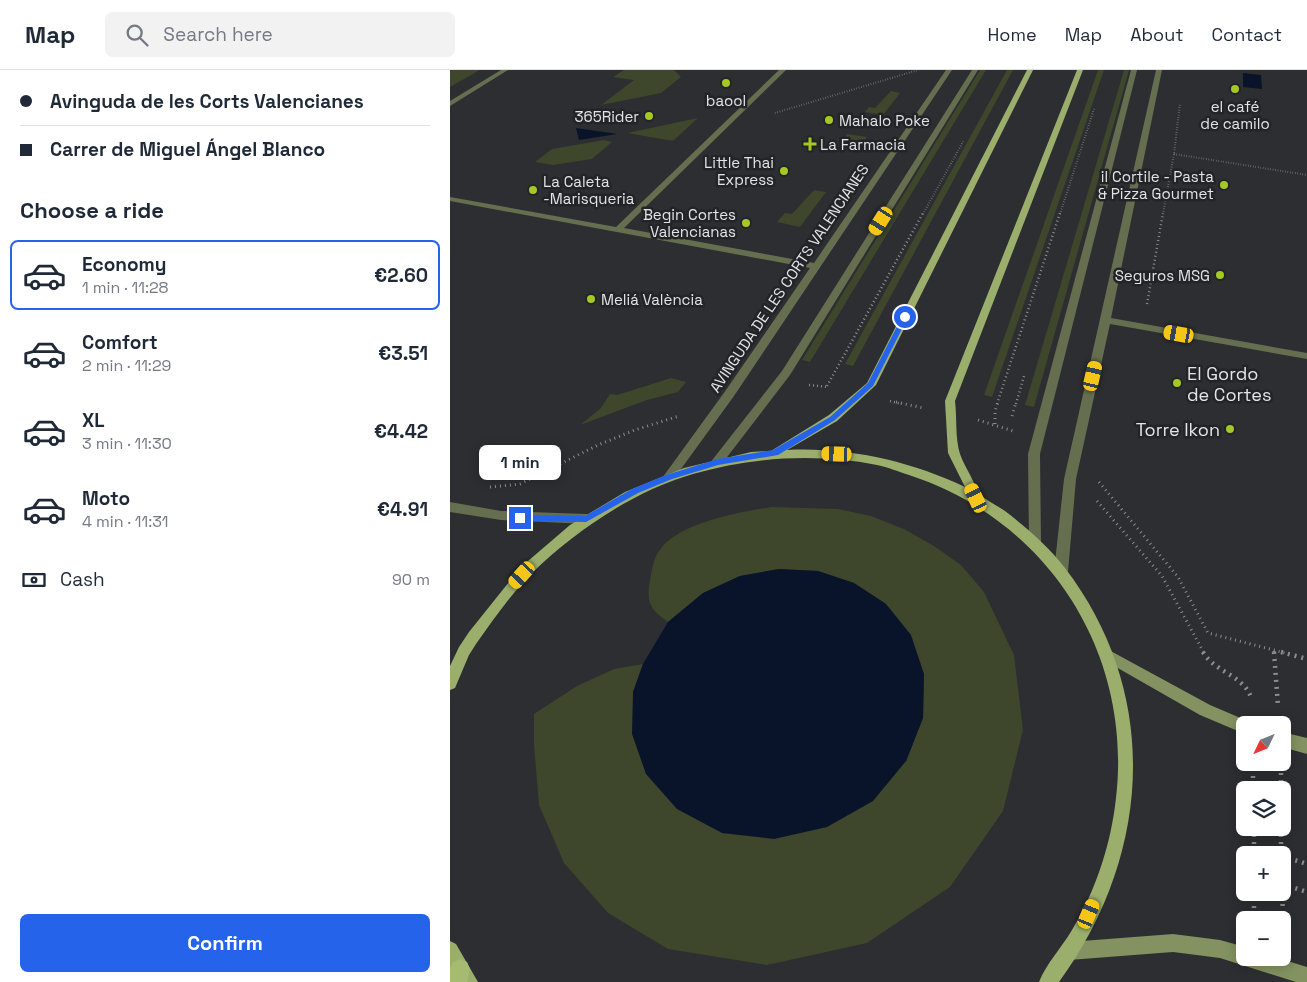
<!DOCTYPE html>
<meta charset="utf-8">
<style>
body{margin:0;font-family:"Space Grotesk",sans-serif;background:#f2f2f3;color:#1f2937;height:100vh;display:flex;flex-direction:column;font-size:19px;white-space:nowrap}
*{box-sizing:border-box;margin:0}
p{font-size:16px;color:#747a83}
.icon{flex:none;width:28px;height:28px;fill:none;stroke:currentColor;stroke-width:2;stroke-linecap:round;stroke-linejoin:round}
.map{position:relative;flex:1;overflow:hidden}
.details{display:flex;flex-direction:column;background:#fff;width:450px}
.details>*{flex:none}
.banner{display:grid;align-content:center;height:110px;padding:0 20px;background:#fff}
.needle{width:32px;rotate:227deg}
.controls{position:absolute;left:786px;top:646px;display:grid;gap:10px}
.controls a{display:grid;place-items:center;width:55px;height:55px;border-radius:8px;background:#fff;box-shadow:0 2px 12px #0003;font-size:25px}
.end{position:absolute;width:22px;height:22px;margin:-11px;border:6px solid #2563eb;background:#fff;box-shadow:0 0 0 2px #fff}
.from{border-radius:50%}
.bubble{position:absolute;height:35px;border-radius:8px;background:#fff;box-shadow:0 2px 12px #0003;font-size:16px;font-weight:700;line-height:35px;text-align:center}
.car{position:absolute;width:15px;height:30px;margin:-15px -8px;border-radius:6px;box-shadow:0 0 4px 1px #0007;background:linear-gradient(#f5c518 24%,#345 0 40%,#f5c518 0 76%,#345 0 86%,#f5c518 0)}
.banner b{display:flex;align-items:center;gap:18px;height:48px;font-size:19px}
.banner b+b{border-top:1px solid #e0e1e3}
.banner i{width:12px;height:12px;background:#1f2937}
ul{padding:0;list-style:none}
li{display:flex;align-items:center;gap:15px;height:70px;margin:0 10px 8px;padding:0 10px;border:2px solid transparent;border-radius:8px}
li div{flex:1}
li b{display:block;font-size:19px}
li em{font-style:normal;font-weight:700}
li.current{border-color:#2563eb}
li>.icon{width:45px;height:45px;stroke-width:1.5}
h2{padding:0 20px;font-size:22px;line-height:60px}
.pay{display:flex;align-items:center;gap:12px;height:55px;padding:0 20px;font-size:19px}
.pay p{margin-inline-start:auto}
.primary-button{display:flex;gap:10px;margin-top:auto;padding:10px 20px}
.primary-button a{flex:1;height:58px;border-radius:8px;background:#2563eb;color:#fff;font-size:20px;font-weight:700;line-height:58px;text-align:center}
header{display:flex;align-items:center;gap:30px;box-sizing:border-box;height:70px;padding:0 25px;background:#fff;border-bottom:1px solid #e0e1e3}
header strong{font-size:24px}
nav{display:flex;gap:28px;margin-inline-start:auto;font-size:18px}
.search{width:350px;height:45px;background:#f2f2f3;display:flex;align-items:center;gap:12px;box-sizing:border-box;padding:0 18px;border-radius:8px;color:#747a83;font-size:19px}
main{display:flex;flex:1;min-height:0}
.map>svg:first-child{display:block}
</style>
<header>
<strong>Map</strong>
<div class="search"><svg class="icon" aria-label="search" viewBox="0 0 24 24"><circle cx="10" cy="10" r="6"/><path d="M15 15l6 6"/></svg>Search here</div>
<nav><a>Home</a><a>Map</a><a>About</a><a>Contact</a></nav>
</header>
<main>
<section class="details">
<div class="banner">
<b><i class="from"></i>Avinguda de les Corts Valencianes</b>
<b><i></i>Carrer de Miguel Ángel Blanco</b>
</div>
<h2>Choose a ride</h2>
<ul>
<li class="current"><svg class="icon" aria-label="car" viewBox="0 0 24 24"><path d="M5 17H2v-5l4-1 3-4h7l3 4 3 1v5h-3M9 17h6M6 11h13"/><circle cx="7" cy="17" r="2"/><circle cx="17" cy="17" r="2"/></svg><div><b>Economy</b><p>1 min · 11:28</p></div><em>€2.60</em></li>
<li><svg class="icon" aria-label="car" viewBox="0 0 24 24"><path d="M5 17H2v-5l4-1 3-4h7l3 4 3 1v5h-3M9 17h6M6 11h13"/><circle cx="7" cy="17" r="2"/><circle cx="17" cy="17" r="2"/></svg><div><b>Comfort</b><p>2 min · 11:29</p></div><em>€3.51</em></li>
<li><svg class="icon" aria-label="car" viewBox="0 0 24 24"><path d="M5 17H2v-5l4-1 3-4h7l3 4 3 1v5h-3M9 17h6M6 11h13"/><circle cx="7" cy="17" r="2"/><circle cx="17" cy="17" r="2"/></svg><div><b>XL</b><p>3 min · 11:30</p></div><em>€4.42</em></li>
<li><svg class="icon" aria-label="car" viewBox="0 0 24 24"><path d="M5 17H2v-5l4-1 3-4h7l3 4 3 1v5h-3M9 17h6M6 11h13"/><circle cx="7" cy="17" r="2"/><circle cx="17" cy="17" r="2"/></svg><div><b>Moto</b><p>4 min · 11:31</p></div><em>€4.91</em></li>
</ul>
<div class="pay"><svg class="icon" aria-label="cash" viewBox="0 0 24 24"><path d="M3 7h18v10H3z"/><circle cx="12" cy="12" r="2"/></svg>Cash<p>90 m</p></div>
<div class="primary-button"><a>Confirm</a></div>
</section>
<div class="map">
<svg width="857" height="912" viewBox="0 0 857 912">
<rect width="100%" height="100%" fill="#2c2e31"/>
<path fill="#3e462b" d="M0,0H30L0,17Z
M174,0H224L231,7L211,23L151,35L184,10L163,7Z
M530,0H536L360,292L352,290Z
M557,0H563L403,296L395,294Z
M648,0H654L542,327L534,325Z
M674,0H679L584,337L575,335Z
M441,21L450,23L433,45L415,42L419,37L425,38Z
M248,48L223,71L177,63Z
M397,64L417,67L408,80L394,78L396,71L392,70Z
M154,70L162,72L142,89L103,95L85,92L102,79Z
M364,120L376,122L350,157L327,152L335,143L342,144Z
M221,308L236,312L228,322L197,330L130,355L150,339L160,324L167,325Z
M322,437L388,439L421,446L454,459L484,476L511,495L534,522L564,585L573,660L553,741L500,817L417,873L317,895L218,879L158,843L114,793L89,735L84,675V644L127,616L164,599L193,594L183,622L456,692L473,648L474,604L436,534L404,513L368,501L329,499L290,506L253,523L218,552C200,539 196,533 200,510C202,501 203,489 209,481C226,453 292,441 322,437Z"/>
<path fill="#09142a" d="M793,3L811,5L812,19L793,17Z
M126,58L167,64L129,70Z
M329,499L368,501L404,513L436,534L461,565L474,604L473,648L456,691L423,731L377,757L324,769L272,763L227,739L196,704L182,664L183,622L193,594L218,552L253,523L290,506Z"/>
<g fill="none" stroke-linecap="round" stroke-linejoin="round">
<path stroke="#8b8c8f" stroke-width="2" stroke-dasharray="0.5 2" stroke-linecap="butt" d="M325,43L468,0
M724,84L857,105
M473,144L514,70
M610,144L644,39
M713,144L724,84L730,33"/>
<path stroke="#8b8c8f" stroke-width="2.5" stroke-dasharray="1 3" stroke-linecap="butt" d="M697,234L713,143
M359,315L378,317
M377,316L473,143
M440,331L452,334
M547,334L610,143
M566,334L574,306"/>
<path stroke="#8b8c8f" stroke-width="3" stroke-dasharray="1 4" stroke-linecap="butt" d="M446,332L473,338
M562,346L566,332
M528,350L563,361
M545,354V341L548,332
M649,412L728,507L758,563L835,583
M40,417L70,414L148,375L185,360L229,346
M647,431L712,506L754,583
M824,581V583"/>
<path stroke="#8b8c8f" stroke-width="4.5" stroke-dasharray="2 5" stroke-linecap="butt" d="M753,582C765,603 795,605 802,630
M824,582L828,636
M831,582L857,589
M803,692V720
M831,703V720
M804,758V785
M831,758V785
M832,786L857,794
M832,806L833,855
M832,814L857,822
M804,822V850"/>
<path fill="#656e4f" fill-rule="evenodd" d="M522,0H528L340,305L271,395H263L261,392L263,389L332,301Z
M681,0H687L590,384L591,473L590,477H580L579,473L578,384Z"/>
<path fill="#656e4f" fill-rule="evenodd" d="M51,0H58L0,36V31Z
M329,0H336L174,158L364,193L496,0H502L284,326L223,410H215L213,407L215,404L276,320L360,198L0,131V127L166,157Z
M706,0H712L661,248L857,283V289L660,254L626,409L618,502L616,506L611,507L606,506L604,502L614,409Z"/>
<path fill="#656e4f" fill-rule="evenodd" d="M0,432L51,441L137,444L141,446L143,449L141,452L137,454L51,450L0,442Z"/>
<path fill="#839260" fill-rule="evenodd" d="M657,579L760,635L800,652L802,655H795V664L750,645L652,589L650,585L652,581Z
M832,662L857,668V684L832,677Z
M723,864L770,870L795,877V888H828L857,897V912H846L770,888L723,882L619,890L613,887L610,881L613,875L619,872Z"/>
<path fill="#9bae6c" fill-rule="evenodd" d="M577,0H583L426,315L387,351L337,380C398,377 460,391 515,417L498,383L495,331L627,0H633L505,331C507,347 505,368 510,384C513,393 519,402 523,411C526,416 528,423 533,427C539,432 548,436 555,441C577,458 598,476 615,498C712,625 701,786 609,912H589C596,894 612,877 622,860C646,820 661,774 666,728C683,582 597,450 459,405C449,402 438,397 427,395C366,383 303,387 243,404C184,421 125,461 82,503C61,524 43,550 26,574L19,585L5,618L0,620V596L9,577L19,562L71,497L120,455L175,422L234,398L301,382L321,381L379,345L417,313Z
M0,871L6,874L28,912H8L0,899Z"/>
<path fill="#a6ba72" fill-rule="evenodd" d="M10,889L17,892L20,899L17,912H0V898L3,892Z"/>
</g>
<path fill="#2563eb" d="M455,245L458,247L423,316L385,350L328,385L268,395L222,409L188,423L136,452L70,451L66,448L70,445L135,446L182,419L216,405L268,389L323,380L380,347L418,313L452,247Z"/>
<g fill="#a5c823" stroke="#222427" stroke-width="2">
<circle cx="276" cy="13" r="5"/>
<circle cx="785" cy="19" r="5"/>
<circle cx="199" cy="46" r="5"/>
<circle cx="379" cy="50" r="5"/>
<path d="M357.5 66.5h5v5h5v5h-5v5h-5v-5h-5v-5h5z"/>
<circle cx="334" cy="101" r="5"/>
<circle cx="774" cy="115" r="5"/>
<circle cx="83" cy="120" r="5"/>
<circle cx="296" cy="153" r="5"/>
<circle cx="770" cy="205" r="5"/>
<circle cx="141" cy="229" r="5"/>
<circle cx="727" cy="313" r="5"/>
<circle cx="780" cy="359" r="5"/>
</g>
<g text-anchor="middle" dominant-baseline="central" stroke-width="5" stroke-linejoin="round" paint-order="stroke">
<g font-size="15" fill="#e3e4e7" stroke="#222427" text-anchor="end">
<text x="276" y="30" text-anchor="middle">baool</text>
<text x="785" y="36" text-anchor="middle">el café<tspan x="785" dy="17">de camilo</tspan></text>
<text x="189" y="46">365Rider</text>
<text x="389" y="50" text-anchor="start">Mahalo Poke</text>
<text x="370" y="74" text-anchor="start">La Farmacia</text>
<text x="324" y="92">Little Thai<tspan x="324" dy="17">Express</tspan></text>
<text x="764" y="106">il Cortile - Pasta<tspan x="764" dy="17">&amp; Pizza Gourmet</tspan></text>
<text x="93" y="111" text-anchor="start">La Caleta<tspan x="93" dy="17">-Marisqueria</tspan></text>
<text x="286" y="144">Begin Cortes<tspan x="286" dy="17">Valencianas</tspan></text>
<text x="760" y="205">Seguros MSG</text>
<text x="151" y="229" text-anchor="start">Meliá València</text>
</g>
<g font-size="15" fill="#e3e4e7" stroke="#222427">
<text transform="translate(339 208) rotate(-56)">AVINGUDA DE LES CORTS VALENCIANES</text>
</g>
<g font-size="18" fill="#e3e4e7" stroke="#222427" text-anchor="start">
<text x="737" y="303">El Gordo<tspan x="737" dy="21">de Cortes</tspan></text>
<text x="770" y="359" text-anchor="end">Torre Ikon</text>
</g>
</g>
</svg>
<div class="controls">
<a><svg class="needle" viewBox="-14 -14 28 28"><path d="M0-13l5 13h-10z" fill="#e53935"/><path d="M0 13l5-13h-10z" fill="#747a83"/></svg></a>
<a><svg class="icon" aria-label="layers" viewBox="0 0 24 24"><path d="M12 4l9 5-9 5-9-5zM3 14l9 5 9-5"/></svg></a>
<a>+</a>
<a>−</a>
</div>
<i class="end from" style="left:455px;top:247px"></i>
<i class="end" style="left:70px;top:448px"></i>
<div class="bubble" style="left:29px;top:375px;width:82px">1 min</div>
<i class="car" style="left:431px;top:151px;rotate:212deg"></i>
<i class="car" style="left:729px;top:264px;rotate:280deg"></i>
<i class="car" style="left:643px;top:306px;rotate:13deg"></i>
<i class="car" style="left:387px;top:384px;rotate:272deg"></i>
<i class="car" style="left:526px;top:428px;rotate:335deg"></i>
<i class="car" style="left:72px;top:505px;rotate:222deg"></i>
<i class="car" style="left:639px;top:844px;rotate:23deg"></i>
</div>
</main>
